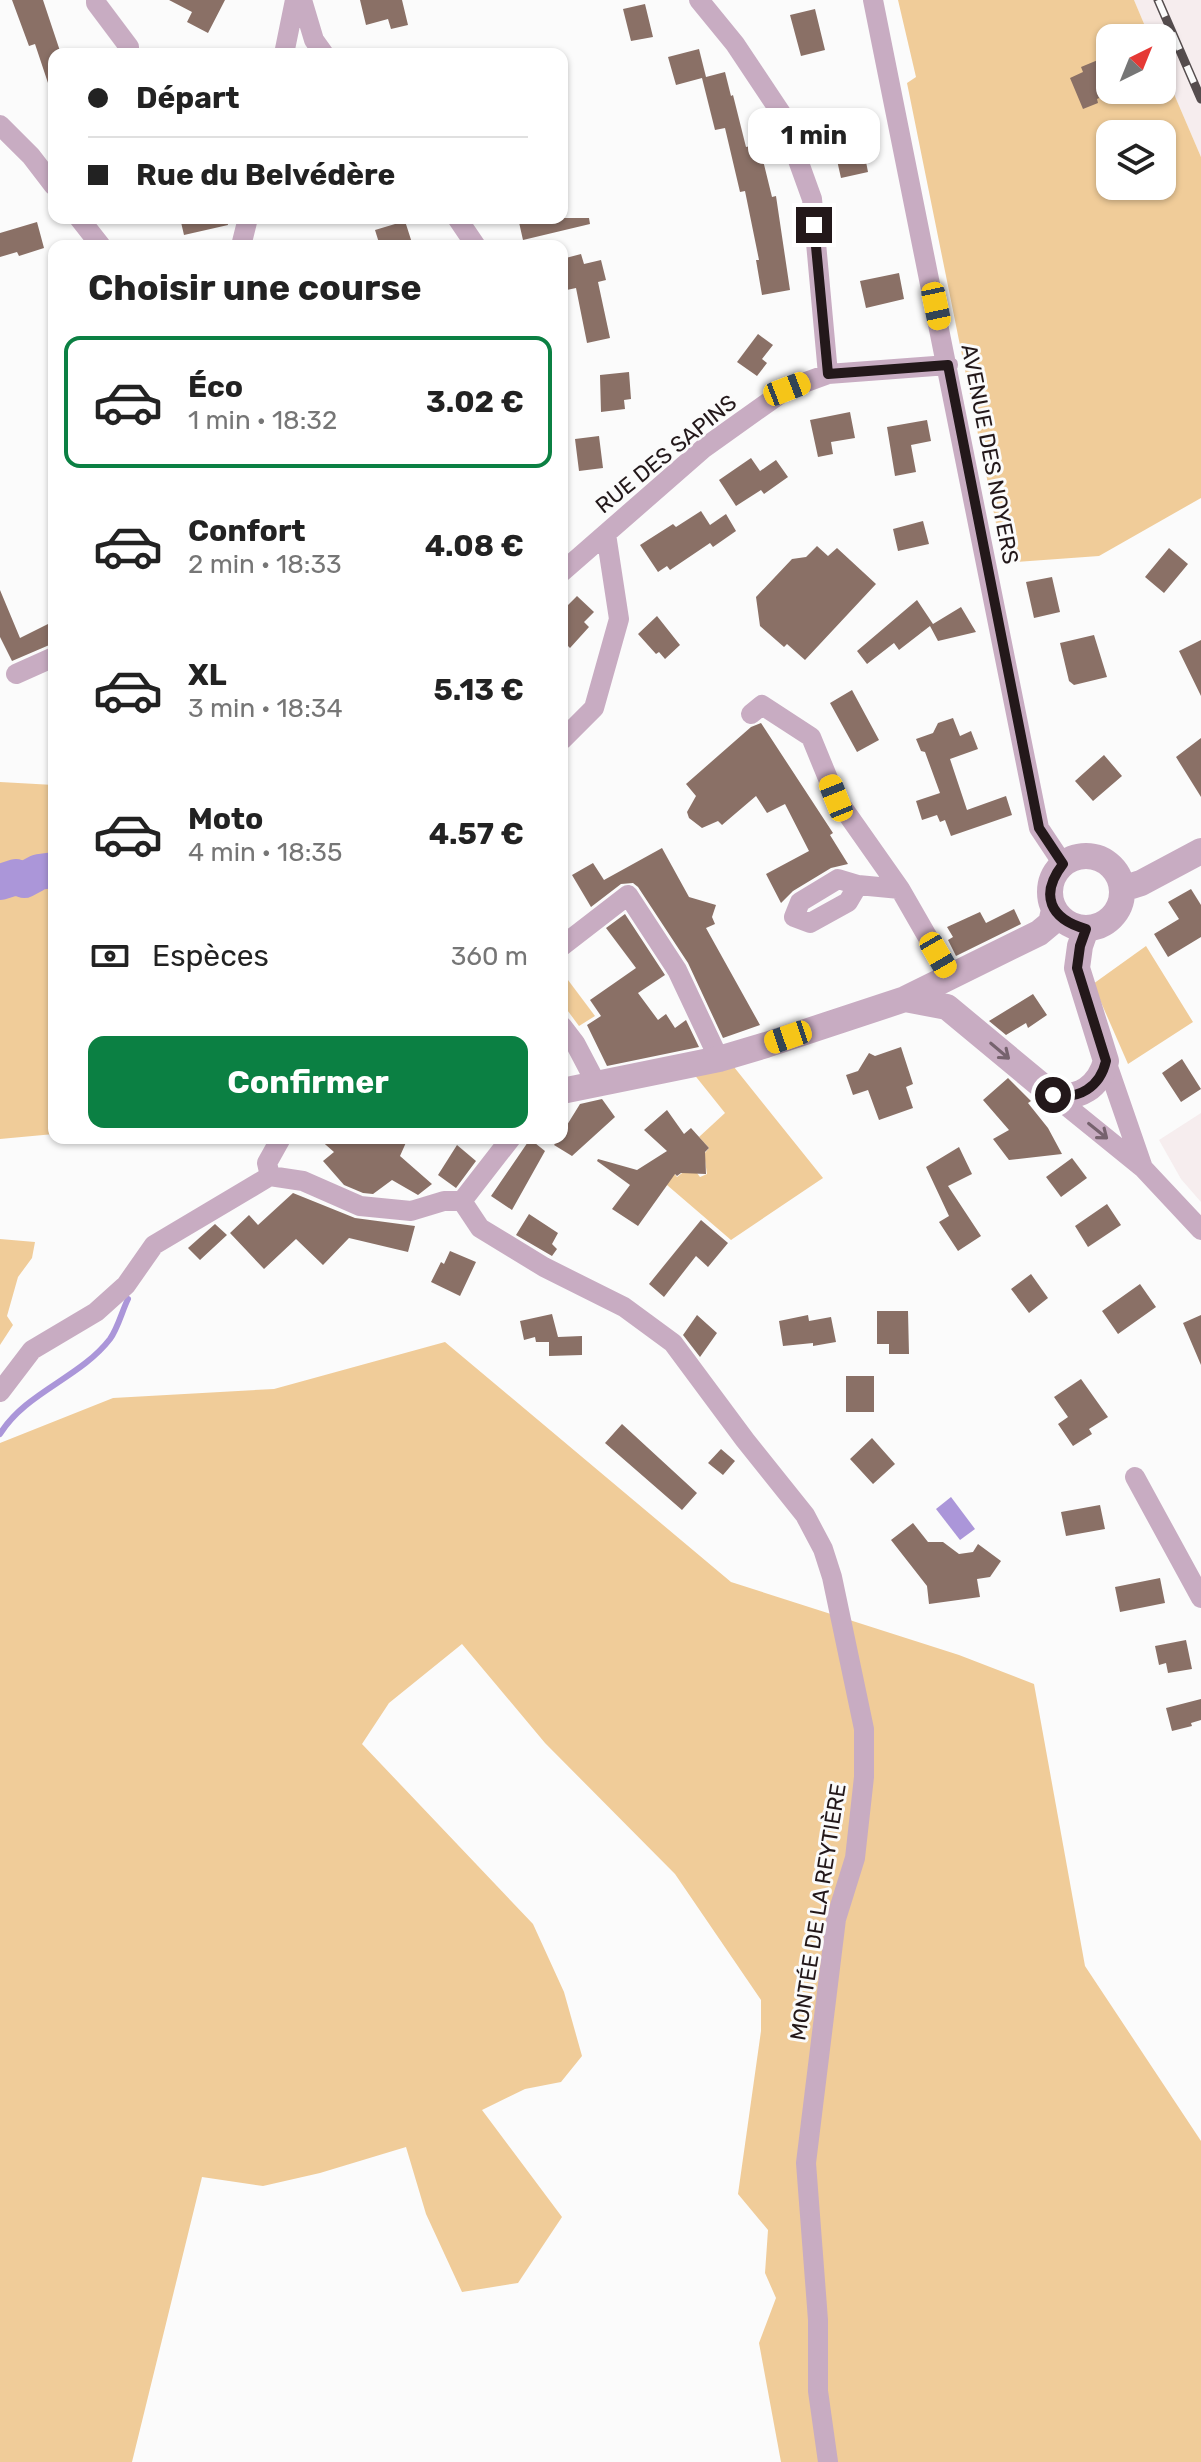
<!DOCTYPE html>
<html lang="fr">
<meta charset="utf-8">
<style>
body{margin:0;font-family:Rubik,sans-serif;background:#f2f2f2;color:#222;height:100vh;display:flex;flex-direction:column;font-size:30px;white-space:nowrap}
*{box-sizing:border-box;margin:0}
p{font-size:26px;color:#767676}
.icon{flex:none;width:44px;height:44px;fill:none;stroke:currentColor;stroke-width:2;stroke-linecap:round;stroke-linejoin:round}
.map{position:relative;flex:1;overflow:hidden}
.drawer{position:absolute;left:48px;top:240px;width:520px;height:904px;display:flex;flex-direction:column;background:#fff;border-radius:16px;box-shadow:0 2px 6px #0004}
.drawer>*{flex:none}
.banner{position:absolute;left:48px;top:48px;width:520px;height:176px;border-radius:16px;box-shadow:0 2px 6px #0004;display:grid;align-content:center;height:176px;padding:0 40px;background:#fff}
.needle{width:52px;rotate:43deg}
.controls{position:absolute;left:1096px;top:24px;display:grid;gap:16px}
.controls a{display:grid;place-items:center;width:80px;height:80px;border-radius:16px;background:#fff;box-shadow:0 2px 6px #0004;font-size:40px}
.end{position:absolute;width:36px;height:36px;margin:-18px;border:10px solid #23181a;background:#fff;box-shadow:0 0 0 4px #fff}
.from{border-radius:50%}
.bubble{position:absolute;height:56px;border-radius:16px;background:#fff;box-shadow:0 2px 6px #0004;font-size:26px;font-weight:700;line-height:56px;text-align:center}
.car{position:absolute;width:24px;height:48px;margin:-24px -12px;border-radius:10px;box-shadow:0 0 6px 2px #0007;background:linear-gradient(#f5c518 24%,#345 0 40%,#f5c518 0 76%,#345 0 86%,#f5c518 0)}
.banner b{display:flex;align-items:center;gap:28px;height:76px;font-size:30px}
.banner b+b{border-top:2px solid #e0e0e0}
.banner i{width:20px;height:20px;background:#222}
ul{padding:0;list-style:none}
li{display:flex;align-items:center;gap:24px;height:132px;margin:0 16px 12px;padding:0 24px;border:4px solid transparent;border-radius:16px}
li div{flex:1}
li b{display:block;font-size:30px}
li em{font-style:normal;font-weight:700}
li.active{border-color:#0b8043}
li>.icon{width:72px;height:72px;stroke-width:1.5}
h2{padding:0 40px;font-size:36px;line-height:96px}
.pay{display:flex;align-items:center;gap:20px;height:88px;padding:0 40px;font-size:30px}
.pay p{margin-inline-start:auto}
.cta{display:flex;gap:16px;margin-top:auto;padding:16px 40px}
.cta a{flex:1;height:92px;border-radius:16px;background:#0b8043;color:#fff;font-size:32px;font-weight:700;line-height:92px;text-align:center}
.map>svg:first-child{display:block}
</style>
<div class="map">
<svg width="1201" height="2462" viewBox="0 0 1201 2462">
<rect width="100%" height="100%" fill="#fbfbfb"/>
<path fill="#f6edee" d="M1134,0H1201V157L1162,66V38H1150Z
M1201,1113V1202L1181,1179L1159,1140Z"/>
<path fill="#f0cc99" fill-rule="evenodd" d="M898,0H1134L1150,38H1110V90H1162V66L1201,157V498L1099,556L1004,563L907,83L916,77ZM1110,134H1162V186H1110Z
M0,782L54,785V1134L0,1139Z
M1146,946L1193,1022L1128,1064L1093,984Z
M562,972L595,1016L579,1026L562,1003Z
M730,1062L823,1178L731,1240L660,1179L671,1170L677,1177L686,1170L697,1173L700,1177L707,1174L704,1154L709,1148L699,1137L725,1113L693,1073Z
M0,1239L35,1242L32,1258L18,1277L7,1316L13,1325L0,1345Z
M445,1342L731,1582L959,1655L1034,1684L1085,1966L1201,2141V2462H781L759,2343L776,2298L765,2273L768,2230L738,2194L761,2031V2000L675,1874L545,1743L462,1644L389,1703L362,1744L533,1924L564,1992L582,2056L561,2082L525,2089L482,2110L562,2217L518,2283L462,2292L426,2214L406,2147L320,2173L263,2186L202,2177L132,2462H0V1443L113,1398L274,1389Z"/>
<path fill="#ab96d9" d="M951,1497L975,1529L960,1540L936,1509Z"/>
<g fill="none" stroke-linecap="round" stroke-linejoin="round">
<path stroke="#ab96d9" stroke-width="6" d="M0,1434C26,1392 80,1378 110,1339C118,1328 122,1311 128,1299"/>
<path stroke="#ab96d9" stroke-width="36" d="M0,882L16,877L24,880L39,872L54,870"/>
</g>
<path fill="#8a7066" d="M12,0H43L61,54H54V92H51L35,44L29,46Z
M169,0H225L208,33L187,22L192,12Z
M360,0H402L408,25L391,29L388,19L366,25Z
M645,4L653,37L631,41L623,9Z
M815,9L825,50L801,56L790,15Z
M699,49L706,77L725,72L731,96L733,95L746,147L759,144L772,197L776,196L790,290L762,295L756,260H759L745,191L740,192L725,128L715,130L702,78L676,85L668,57Z
M1110,55V93L1097,99L1098,103L1083,109L1070,78L1083,72L1081,67Z
M862,141L868,172L841,178L834,147Z
M180,218H227L228,225L184,235Z
M518,218H589L590,224L523,240Z
M405,221L413,246H380L375,230Z
M37,222L44,248L19,256L17,252L0,257V233Z
M581,254L584,264L601,260L606,280L598,282L610,338L587,343L576,288L562,291V259Z
M899,273L904,299L866,308L860,281Z
M758,334L773,345L762,359L767,363L757,376L737,362Z
M629,372L631,399L624,400L625,409L601,412L600,375Z
M850,412L855,438L831,442L833,454L818,457L810,420Z
M927,420L931,441L911,445L916,472L895,476L887,427Z
M599,436L603,468L579,471L575,439Z
M751,458L760,471L776,460L788,477L764,494L761,490L736,506L719,480Z
M701,511L710,525L726,514L736,531L713,547L710,543L670,570L667,566L658,572L640,545L673,524L676,527Z
M923,521L929,544L898,551L893,529Z
M817,546L828,556L837,548L876,584L805,660L787,644L784,647L760,626L756,597L792,559L806,557Z
M1169,548L1188,564L1164,593L1145,577Z
M1052,577L1060,612L1034,618L1026,582Z
M0,590L20,638L54,621V643L12,661L0,637Z
M577,596L594,612L584,622L589,627L570,648L562,640V611Z
M917,600L933,624L961,607L976,632L938,641L930,626L899,650L894,643L867,664L857,651Z
M657,616L680,645L665,659L659,652L656,654L638,634Z
M1094,635L1107,677L1074,685L1069,681L1060,643Z
M1201,640V696L1179,651Z
M852,690L879,740L857,752L830,703Z
M953,718L960,736L971,731L978,749L950,759L967,810L1006,796L1012,815L951,836L945,820L940,822L937,815L922,820L916,801L940,793L925,752L921,751L916,739L933,733L938,723Z
M761,723L833,833L830,835L848,864L831,868L793,891L781,903L766,874L809,851L785,804L767,813L756,796L722,825L718,821L702,828L689,818L687,812L696,796L686,784L751,727Z
M1201,738V797L1176,757Z
M1104,755L1122,776L1093,801L1075,781Z
M662,848L689,897L716,905L712,917L715,924L706,928L760,1025L723,1038L688,963L638,887L633,883L621,884L591,907L572,875L593,863L604,880Z
M1191,889L1201,905V937L1168,957L1154,934L1179,919L1168,902Z
M1014,909L1021,924L956,956L948,940L953,937L947,927L980,912L986,923Z
M625,914L665,975L638,993L658,1020L666,1014L675,1028L686,1020L699,1047L607,1066L587,1025L601,1016L590,1000L636,968L606,928Z
M1033,994L1047,1015L1028,1028L1026,1023L1006,1035L989,1021Z
M901,1047L913,1084L906,1087L913,1108L879,1120L868,1090L853,1095L846,1075L858,1071L869,1053L875,1056Z
M1182,1059L1201,1089L1181,1102L1162,1073Z
M1008,1078L1031,1101L1028,1103L1048,1128L1062,1154L1009,1160L993,1139L1009,1130L983,1100Z
M602,1099L615,1117L572,1156L554,1145L559,1138H562V1133L580,1104Z
M667,1110L684,1134L691,1128L709,1148L705,1152L706,1174L681,1173L677,1176L675,1174L638,1226L612,1209L630,1185L597,1161L598,1159L637,1170L667,1151L644,1130Z
M318,1138H408L400,1156L432,1184L418,1195L392,1180L373,1194L363,1193L344,1185L323,1161L334,1152Z
M530,1139L545,1151L512,1210L491,1196Z
M457,1145L476,1161L456,1188L438,1175Z
M959,1147L972,1174L948,1186L981,1236L958,1251L939,1222L949,1216L926,1167Z
M1072,1158L1087,1178L1061,1197L1046,1177Z
M293,1193L355,1218L415,1226L408,1252L349,1238L323,1265L296,1239L264,1269L230,1233L249,1215L258,1225Z
M1107,1204L1121,1225L1088,1247L1075,1226Z
M529,1214L558,1233L552,1244L557,1249L552,1256L516,1235Z
M701,1220L728,1243L708,1267L696,1256L664,1297L649,1284Z
M215,1224L227,1235L200,1260L188,1248Z
M450,1251L476,1262L460,1296L431,1282L441,1262L444,1264Z
M1031,1274L1048,1298L1029,1313L1011,1289Z
M1140,1284L1156,1307L1118,1334L1102,1311Z
M877,1311H908L909,1354H889V1344H877Z
M552,1314L558,1337L582,1336V1355L549,1356V1342H536L535,1337L524,1340L520,1321Z
M697,1315L717,1333L700,1357L683,1335Z
M808,1315L809,1321L831,1317L836,1342L813,1346V1343L783,1346L779,1321Z
M1201,1315V1365L1183,1323Z
M846,1376H874V1412H846Z
M1081,1379L1108,1417L1089,1429L1092,1434L1073,1446L1058,1424L1068,1417L1054,1397Z
M622,1424L697,1493L682,1510L605,1443Z
M872,1438L895,1464L873,1484L850,1459Z
M721,1449L735,1461L723,1475L708,1463Z
M1100,1505L1105,1529L1066,1536L1061,1512Z
M913,1523L928,1542H943L959,1554L973,1552L978,1544L1001,1561L990,1577L977,1579L980,1597L929,1604L927,1586L891,1540Z
M1160,1578L1165,1603L1120,1612L1115,1587Z
M1186,1640L1192,1669L1168,1673L1166,1663L1159,1665L1155,1646Z
M1201,1699V1720L1191,1723L1192,1726L1172,1731L1166,1708Z"/>
<g fill="none" stroke-linecap="round" stroke-linejoin="round">
<path stroke="#c8acc2" stroke-width="20" d="M96,0V3L129,47
M302,0L314,40L324,54
M699,0L735,44L781,113L812,199L828,374
M873,0L1039,828L1063,864
M284,54L295,0
M0,125L31,156L54,186
M79,218L101,246
M457,218L476,246
M241,246L248,218
M562,572L704,448L787,389L828,374L948,365
M16,674L54,657
M751,714L762,705L811,737L836,798L900,889
M562,740L594,708L619,619L606,534
M858,885L838,879L800,902L794,917L810,923L848,902L858,885L900,889L950,976
M562,946L628,895L677,970L719,1059
M562,1026L575,1043L596,1083
M1106,1061L1143,1168
M1053,1095L1143,1168L1201,1230
M270,1176L267,1163L281,1138
M462,1201L480,1228L544,1267L624,1307L673,1343L745,1440L805,1515L823,1549L832,1577L864,1729V1777L855,1858L836,1919L806,2163L818,2320V2391L828,2462
M462,1201L511,1138
M0,1392L32,1350L96,1312L126,1285L154,1245L270,1176L303,1181L360,1206L411,1211L444,1201H462
M1135,1477L1201,1598"/>
<path stroke="#c8acc2" stroke-width="26" d="M1050 892a36 36 0 1 1 72 0a36 36 0 1 1-72 0Z
M1122,889L1141,883L1201,851
M905,999L947,1007L1053,1095C1079,1100 1099,1087 1106,1061L1077,968L1080,946L1086,929
M562,1091L719,1059L766,1045L905,999L1039,933L1051,923L1054,910"/>
<g stroke="#554d4e" stroke-width="9">
<path id="rail" d="M1158,0L1201,99"/>
</g>
<use href="#rail" stroke="#fbfbfb" stroke-width="6" stroke-dasharray="18" stroke-linecap="butt"/>
</g>
<defs><path id="oneway-shaft" d="M-6 0H5M1.5-3L5.5 0L1.5 3" fill="none" stroke-width="1.6" stroke-linecap="round" stroke-linejoin="round" transform="scale(2)"/></defs>
<g stroke="#76626e">
<use href="#oneway-shaft" transform="translate(1000 1051) rotate(40)"/>
<use href="#oneway-shaft" transform="translate(1098 1131) rotate(39)"/>
</g>
<g fill="none" stroke-linecap="round" stroke-linejoin="round">
<path stroke="#23181a" stroke-width="10" d="M814,225L828,374L948,365L1039,828L1063,864C1039,895 1050,919 1086,929L1080,946L1077,968L1106,1061C1100,1087 1079,1100 1053,1095"/>
</g>
<g text-anchor="middle" dominant-baseline="central" stroke-width="6" stroke-linejoin="round" paint-order="stroke">
<g font-size="22" fill="#23181a" stroke="#fbfbfb">
<text transform="translate(666 454) rotate(-39)">RUE DES SAPINS</text>
<text transform="translate(990 454) rotate(79)">AVENUE DES NOYERS</text>
<text transform="translate(818 1912) rotate(-81)">MONTÉE DE LA REYTIÈRE</text>
</g>
</g>
</svg>
<div class="controls">
<a><svg class="needle" viewBox="-14 -14 28 28"><path d="M0-13l5 13h-10z" fill="#e53935"/><path d="M0 13l5-13h-10z" fill="#767676"/></svg></a>
<a><svg class="icon" aria-label="layers" viewBox="0 0 24 24"><path d="M12 4l9 5-9 5-9-5zM3 14l9 5 9-5"/></svg></a>
</div>
<i class="end from" style="left:1053px;top:1095px"></i>
<i class="end" style="left:814px;top:225px"></i>
<div class="bubble" style="left:748px;top:108px;width:132px">1 min</div>
<i class="car" style="left:936px;top:306px;rotate:168deg"></i>
<i class="car" style="left:787px;top:389px;rotate:69deg"></i>
<i class="car" style="left:836px;top:798px;rotate:338deg"></i>
<i class="car" style="left:938px;top:955px;rotate:150deg"></i>
<i class="car" style="left:788px;top:1037px;rotate:251deg"></i>
<div class="banner">
<b><i class="from"></i>Départ</b>
<b><i></i>Rue du Belvédère</b>
</div>
<section class="drawer">
<h2>Choisir une course</h2>
<ul>
<li class="active"><svg class="icon" aria-label="car" viewBox="0 0 24 24"><path d="M5 17H2v-5l4-1 3-4h7l3 4 3 1v5h-3M9 17h6M6 11h13"/><circle cx="7" cy="17" r="2"/><circle cx="17" cy="17" r="2"/></svg><div><b>Éco</b><p>1 min · 18:32</p></div><em>3.02 €</em></li>
<li><svg class="icon" aria-label="car" viewBox="0 0 24 24"><path d="M5 17H2v-5l4-1 3-4h7l3 4 3 1v5h-3M9 17h6M6 11h13"/><circle cx="7" cy="17" r="2"/><circle cx="17" cy="17" r="2"/></svg><div><b>Confort</b><p>2 min · 18:33</p></div><em>4.08 €</em></li>
<li><svg class="icon" aria-label="car" viewBox="0 0 24 24"><path d="M5 17H2v-5l4-1 3-4h7l3 4 3 1v5h-3M9 17h6M6 11h13"/><circle cx="7" cy="17" r="2"/><circle cx="17" cy="17" r="2"/></svg><div><b>XL</b><p>3 min · 18:34</p></div><em>5.13 €</em></li>
<li><svg class="icon" aria-label="car" viewBox="0 0 24 24"><path d="M5 17H2v-5l4-1 3-4h7l3 4 3 1v5h-3M9 17h6M6 11h13"/><circle cx="7" cy="17" r="2"/><circle cx="17" cy="17" r="2"/></svg><div><b>Moto</b><p>4 min · 18:35</p></div><em>4.57 €</em></li>
</ul>
<div class="pay"><svg class="icon" aria-label="cash" viewBox="0 0 24 24"><path d="M3 7h18v10H3z"/><circle cx="12" cy="12" r="2"/></svg>Espèces<p>360 m</p></div>
<div class="cta"><a>Confirmer</a></div>
</section>
</div>
